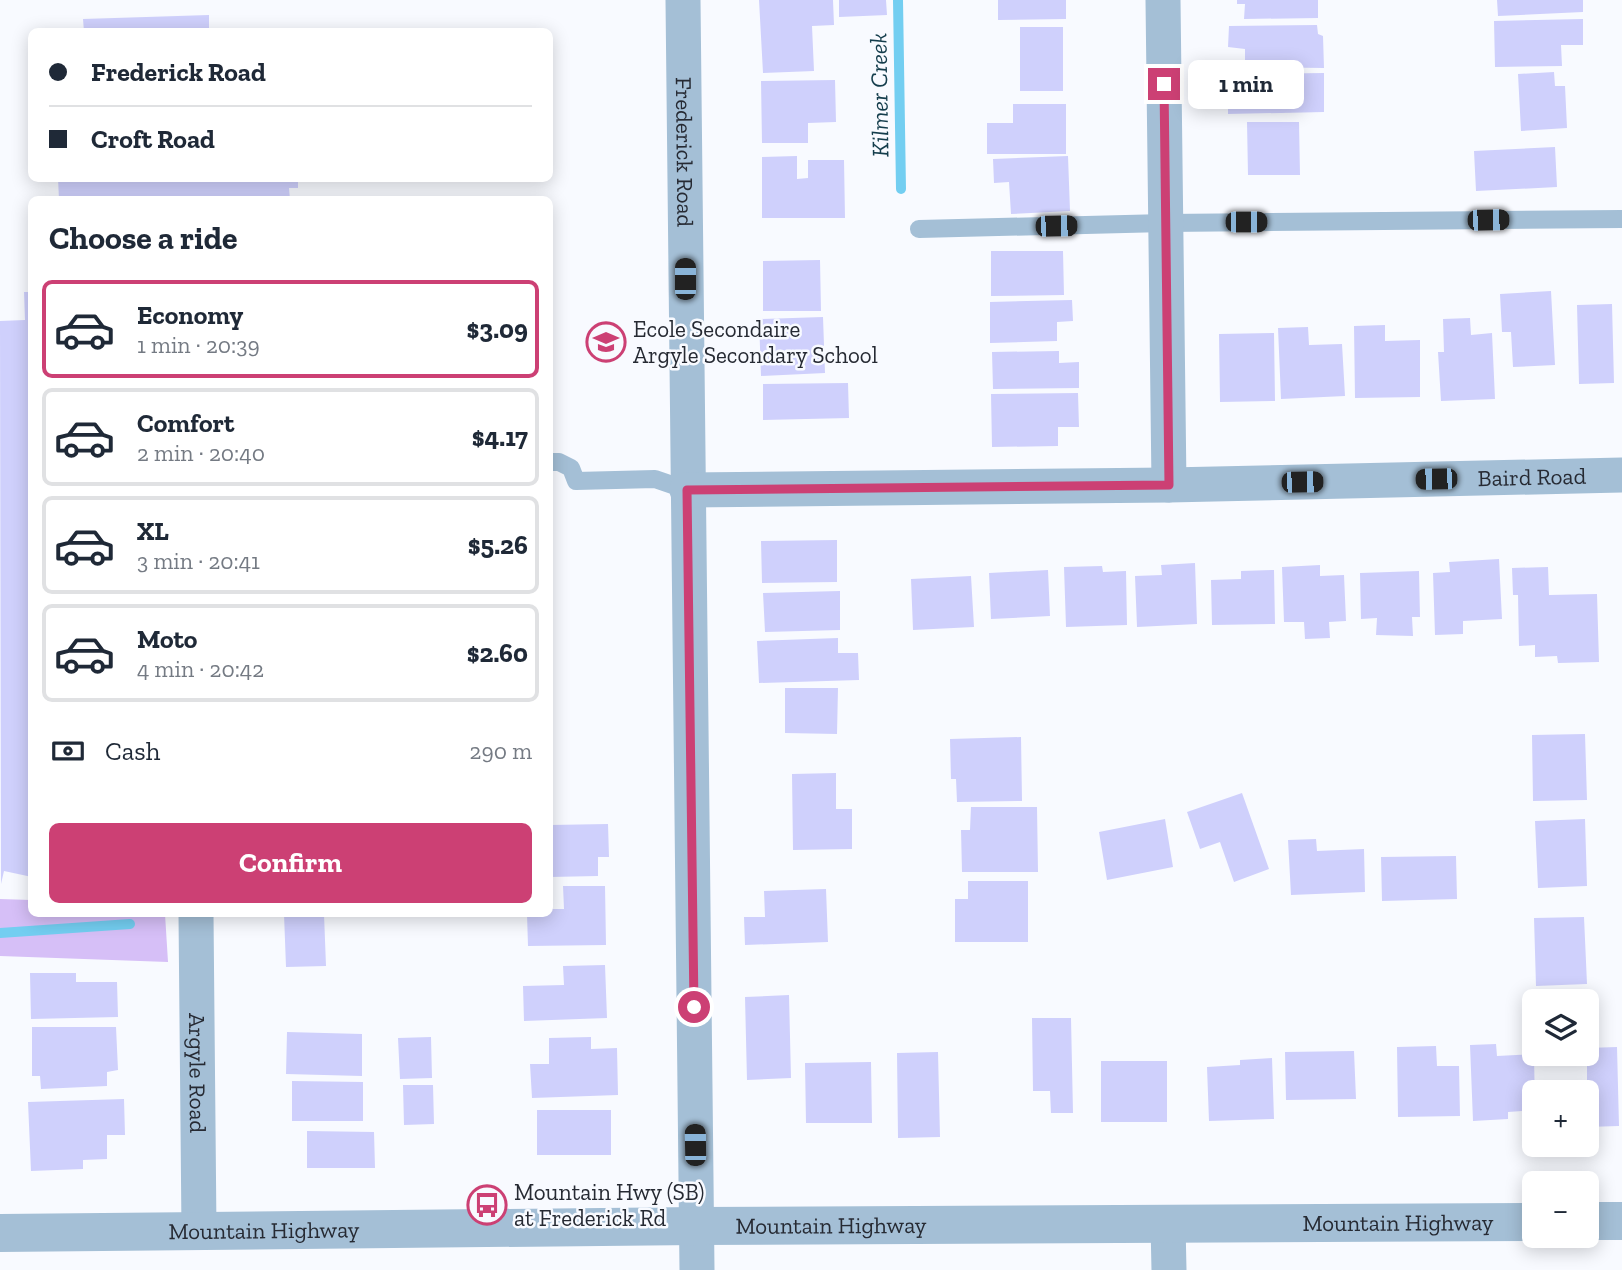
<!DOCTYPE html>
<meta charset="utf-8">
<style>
body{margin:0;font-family:"Zilla Slab",serif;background:#f2f2f3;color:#1f2937;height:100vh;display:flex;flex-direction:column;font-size:26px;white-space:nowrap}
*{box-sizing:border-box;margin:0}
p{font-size:23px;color:#747a83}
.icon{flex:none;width:38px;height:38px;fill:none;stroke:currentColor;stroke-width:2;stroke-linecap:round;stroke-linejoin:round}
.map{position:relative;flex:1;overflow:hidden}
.panel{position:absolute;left:28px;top:196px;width:525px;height:721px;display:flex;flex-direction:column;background:#fff;border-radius:10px;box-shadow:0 4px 18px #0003}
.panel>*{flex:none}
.banner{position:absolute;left:28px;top:28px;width:525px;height:154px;border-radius:10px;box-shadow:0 4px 18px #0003;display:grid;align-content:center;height:154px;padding:0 21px;background:#fff}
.controls{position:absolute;left:1522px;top:989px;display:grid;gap:14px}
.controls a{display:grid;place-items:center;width:77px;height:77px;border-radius:10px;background:#fff;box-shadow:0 4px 18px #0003;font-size:35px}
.end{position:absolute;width:32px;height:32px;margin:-16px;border:9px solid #cc4074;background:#fff;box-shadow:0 0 0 4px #fff}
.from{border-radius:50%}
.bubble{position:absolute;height:49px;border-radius:10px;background:#fff;box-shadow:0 4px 18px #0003;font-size:23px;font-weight:700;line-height:49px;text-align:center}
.car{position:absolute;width:21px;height:42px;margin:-21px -10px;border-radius:9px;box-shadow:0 0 5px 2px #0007;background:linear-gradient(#222 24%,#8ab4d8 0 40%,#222 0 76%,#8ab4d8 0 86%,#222 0)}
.banner b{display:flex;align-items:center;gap:24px;height:66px;font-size:26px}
.banner b+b{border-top:2px solid #e0e1e3}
.banner i{width:18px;height:18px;background:#1f2937}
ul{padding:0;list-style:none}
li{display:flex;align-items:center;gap:21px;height:98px;margin:0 14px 10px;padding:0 7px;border:4px solid #e0e1e3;border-radius:10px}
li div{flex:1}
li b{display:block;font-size:26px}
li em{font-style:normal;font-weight:700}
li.selected{border-color:#cc4074}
li>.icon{width:63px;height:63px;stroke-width:1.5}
h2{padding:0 21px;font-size:32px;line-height:84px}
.pay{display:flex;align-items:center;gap:18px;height:77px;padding:0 21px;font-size:26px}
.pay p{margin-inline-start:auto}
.action{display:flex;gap:14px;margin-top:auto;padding:14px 21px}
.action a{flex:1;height:80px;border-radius:10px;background:#cc4074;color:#fff;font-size:28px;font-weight:700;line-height:80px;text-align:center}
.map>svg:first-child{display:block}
</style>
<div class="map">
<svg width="1622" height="1270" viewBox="0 0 1622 1270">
<rect width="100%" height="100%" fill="#f8faff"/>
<path fill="#d6bff7" d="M0,899L31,900L32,914H165L168,962L0,956Z"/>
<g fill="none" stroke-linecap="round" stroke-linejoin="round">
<path stroke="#73cef1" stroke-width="10" d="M898,0L901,189
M0,933L130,924"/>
</g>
<path fill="#cfd0fc" d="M759,0H833L834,25L812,26L814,71L763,73Z
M839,0H886L887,15L839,17Z
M998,0H1066V19L998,20Z
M1237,0H1318V18L1244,19L1245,4H1237Z
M1497,0H1583V12L1498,16Z
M209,15V32H84L83,19Z
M1583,19V45H1561L1562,66L1495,67L1494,21Z
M1317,25L1318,34L1323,36L1324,68L1245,67V49L1228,47L1229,26Z
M1020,27H1063V91H1020Z
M1554,72L1555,86H1565L1567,128L1521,131L1518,74Z
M1324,73V112L1228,114V94L1253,93V74Z
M835,80L836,122L808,123V143H762L761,81Z
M1013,104H1066V154H987V123H1013Z
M1247,122H1299L1300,175H1248Z
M1555,147L1557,187L1476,191L1474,151Z
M797,156V179L808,178V160H844L845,218H762V157Z
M1068,156L1070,211L1011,214L1009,182L994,183L993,159Z
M58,178H298V188H289L290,200H59Z
M991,251H1063L1064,295L991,296Z
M820,260L821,311H763V261Z
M1551,291L1555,365L1513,367L1511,332H1502L1500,294Z
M24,292H32V877L4,871L1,884L0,321L25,320Z
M1072,300L1073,321L1057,322V341L990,343V302Z
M1612,304L1614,383L1579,384L1577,305Z
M823,317L825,373L761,376L759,319Z
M1470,318L1471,335L1492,333L1495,399L1441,401L1438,352H1444L1443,319Z
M1385,325V341L1420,340V397L1355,398L1354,326Z
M1308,327L1309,345L1342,344L1345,396L1281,399L1278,328Z
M1274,333L1275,401L1220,402L1219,334Z
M1059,351V363L1079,362V388L993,389L992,352Z
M848,383L849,418L763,420V384Z
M1078,393L1079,427H1058V446L992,447L991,394Z
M837,540V582L762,583L761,541Z
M1499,559L1502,619L1463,621V634L1435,635L1433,573L1450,572L1449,562Z
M1195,563L1197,624L1137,627L1135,576L1162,575L1161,565Z
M1320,565V576L1344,575L1346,621L1329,622L1330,638L1305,639L1304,622H1284L1282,567Z
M1102,566L1103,572L1126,571L1127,625L1066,627L1064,567Z
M1548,567L1549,595L1597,594L1599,662L1558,663L1557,656L1535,657V645L1519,646L1518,595H1513L1512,568Z
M1048,570L1050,616L991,619L989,573Z
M1274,570L1275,624L1212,625L1211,580L1241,579V571Z
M1419,571L1420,617H1412L1413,636L1376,635L1377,618L1361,619L1360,573Z
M971,576L974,627L913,630L911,579Z
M840,591V630L765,632L763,593Z
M838,638V653H858L859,680L759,683L757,641Z
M785,688H838L837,734L785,733Z
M1585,734L1587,800L1533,801L1532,735Z
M1021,737L1022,801L957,802L956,779H951L950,739Z
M836,773V809H852V849L793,850L792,774Z
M1242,793L1269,869L1234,882L1220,842L1200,849L1187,812Z
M971,807H1037L1038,872H962L961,830H970Z
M1165,819L1173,867L1107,880L1099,832Z
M1585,819L1587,886L1538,888L1535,821Z
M608,824L609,857H598V876L550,877V825Z
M1316,839L1317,851L1364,849L1365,892L1291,895L1288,840Z
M1456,856L1457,899L1382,901L1381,857Z
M968,881H1028V942H955V899H968Z
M563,886H605L606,945L528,946L527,914H550V909H564Z
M826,889L828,942L745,945L744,917H765L764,891Z
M284,914H324L326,966L286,967Z
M1584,917L1587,984L1536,986L1534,918Z
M605,965L607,1018L524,1021L523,986L564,985L563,966Z
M30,973H76V982H117L118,1017L31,1019Z
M789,995L791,1078L747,1080L745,997Z
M1032,1018H1071L1073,1113H1051L1050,1091H1033Z
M32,1027H116L118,1070L107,1072V1086L41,1089L40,1076H32Z
M287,1032L362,1034V1076L286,1074Z
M431,1037L432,1078L400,1079L398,1038Z
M591,1037V1049L617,1048L618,1095L532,1098L530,1064H549V1038Z
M1496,1044L1497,1056L1534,1054L1535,1110L1508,1112V1119L1473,1121L1470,1045Z
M1436,1046L1437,1066H1459L1460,1116L1398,1117L1397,1047Z
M1617,1047L1619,1126L1587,1127V1048Z
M1354,1051L1356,1099L1286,1100L1285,1052Z
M938,1052L940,1137L898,1138L897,1053Z
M1272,1058L1274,1119L1209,1121L1207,1067L1240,1065V1060Z
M1101,1061H1167V1122H1101Z
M871,1062L872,1123H806L805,1063Z
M292,1081L363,1082V1121H292Z
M403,1085H433L434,1124L404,1125Z
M124,1099L125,1135H107V1159L83,1160V1169L31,1171L28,1102Z
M537,1110H611V1155H537Z
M307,1131L374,1132L375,1168H307Z"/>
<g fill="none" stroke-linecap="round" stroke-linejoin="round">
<path stroke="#a4bfd6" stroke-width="18" d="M919,229L1165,223L1622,219
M550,462H559L571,468L576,481L655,479L687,490"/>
<g stroke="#a4bfd6" stroke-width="35">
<path id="s1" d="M683,0L697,1270"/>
<path d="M1163,0L1169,485"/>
<path id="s2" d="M687,490L1169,485L1622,475"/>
<path id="s3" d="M196,914L199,1231"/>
<path d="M1168,1224L1169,1270"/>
</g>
<g stroke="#a4bfd6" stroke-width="38">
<path d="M1587,1221H1622"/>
<path id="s4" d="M0,1233L696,1226L1535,1222"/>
</g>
</g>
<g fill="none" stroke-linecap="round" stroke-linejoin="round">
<path stroke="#cc4074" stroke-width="9" d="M694,1007L687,490L1169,485L1164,84"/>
</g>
<defs>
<g id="school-ring" transform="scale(2.0125)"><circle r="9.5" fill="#f8faff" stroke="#cc4074" stroke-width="1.5"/><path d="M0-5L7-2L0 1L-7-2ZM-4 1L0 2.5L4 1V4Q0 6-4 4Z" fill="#cc4074"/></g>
<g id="bus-ring" transform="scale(2.0125)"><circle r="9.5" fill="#f8faff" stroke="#cc4074" stroke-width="1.5"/><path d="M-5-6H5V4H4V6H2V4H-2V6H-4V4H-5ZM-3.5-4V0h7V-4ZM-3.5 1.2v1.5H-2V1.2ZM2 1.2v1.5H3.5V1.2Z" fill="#cc4074"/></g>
</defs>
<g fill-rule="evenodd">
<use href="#school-ring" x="606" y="342"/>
<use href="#bus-ring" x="487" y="1205"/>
</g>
<g text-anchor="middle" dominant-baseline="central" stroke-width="5" stroke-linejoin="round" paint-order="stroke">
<g font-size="23" fill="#262a33" stroke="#f8faff">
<text stroke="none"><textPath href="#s1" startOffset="152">Frederick Road</textPath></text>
<text stroke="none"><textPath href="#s2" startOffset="845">Baird Road</textPath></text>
<text stroke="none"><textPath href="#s3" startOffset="159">Argyle Road</textPath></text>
<text stroke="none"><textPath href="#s4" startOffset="1398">Mountain Highway</textPath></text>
<text stroke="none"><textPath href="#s4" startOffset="831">Mountain Highway</textPath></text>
<text stroke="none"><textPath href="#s4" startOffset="264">Mountain Highway</textPath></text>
</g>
<g font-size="23" fill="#262a33" stroke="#f8faff" text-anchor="start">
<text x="633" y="329">Ecole Secondaire<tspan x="633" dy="26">Argyle Secondary School</tspan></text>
<text x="514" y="1192">Mountain Hwy (SB)<tspan x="514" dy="26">at Frederick Rd</tspan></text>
</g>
<g font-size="24" font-style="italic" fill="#143d4c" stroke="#f8faff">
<text transform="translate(879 95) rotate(-91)">Kilmer Creek</text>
</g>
</g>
</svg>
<div class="controls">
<a><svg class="icon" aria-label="layers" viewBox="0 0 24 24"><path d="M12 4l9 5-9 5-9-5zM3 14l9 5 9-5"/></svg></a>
<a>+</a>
<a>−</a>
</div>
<i class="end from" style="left:694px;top:1007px"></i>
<i class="end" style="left:1164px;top:84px"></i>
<div class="bubble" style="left:1188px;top:60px;width:116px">1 min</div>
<i class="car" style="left:1488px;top:220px;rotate:89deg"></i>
<i class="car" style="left:1246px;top:222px;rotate:90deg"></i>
<i class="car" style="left:1056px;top:226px;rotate:89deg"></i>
<i class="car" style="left:685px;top:279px;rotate:0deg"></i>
<i class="car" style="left:1436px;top:479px;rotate:269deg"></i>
<i class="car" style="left:1302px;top:482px;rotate:89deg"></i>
<i class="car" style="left:695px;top:1145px;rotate:359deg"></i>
<div class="banner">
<b><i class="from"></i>Frederick Road</b>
<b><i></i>Croft Road</b>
</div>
<section class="panel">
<h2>Choose a ride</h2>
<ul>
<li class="selected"><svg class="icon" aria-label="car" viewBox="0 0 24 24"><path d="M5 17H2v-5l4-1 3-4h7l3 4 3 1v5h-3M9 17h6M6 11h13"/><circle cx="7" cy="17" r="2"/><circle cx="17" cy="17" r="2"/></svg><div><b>Economy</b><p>1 min · 20:39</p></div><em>$3.09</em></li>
<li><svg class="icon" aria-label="car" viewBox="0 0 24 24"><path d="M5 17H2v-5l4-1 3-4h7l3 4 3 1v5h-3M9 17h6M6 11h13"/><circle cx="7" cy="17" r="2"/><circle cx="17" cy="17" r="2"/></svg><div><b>Comfort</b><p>2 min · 20:40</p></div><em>$4.17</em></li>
<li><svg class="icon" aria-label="car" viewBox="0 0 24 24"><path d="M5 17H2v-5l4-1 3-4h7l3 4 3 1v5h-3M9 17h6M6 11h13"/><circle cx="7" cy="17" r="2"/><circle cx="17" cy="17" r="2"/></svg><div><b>XL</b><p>3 min · 20:41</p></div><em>$5.26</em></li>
<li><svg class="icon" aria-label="car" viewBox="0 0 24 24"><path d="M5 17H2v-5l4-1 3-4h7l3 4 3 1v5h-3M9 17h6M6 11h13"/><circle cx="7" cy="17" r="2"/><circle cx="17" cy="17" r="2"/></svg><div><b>Moto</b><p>4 min · 20:42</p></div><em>$2.60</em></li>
</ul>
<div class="pay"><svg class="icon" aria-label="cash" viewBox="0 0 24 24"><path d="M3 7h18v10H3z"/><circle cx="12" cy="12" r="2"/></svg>Cash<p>290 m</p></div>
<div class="action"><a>Confirm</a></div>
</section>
</div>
